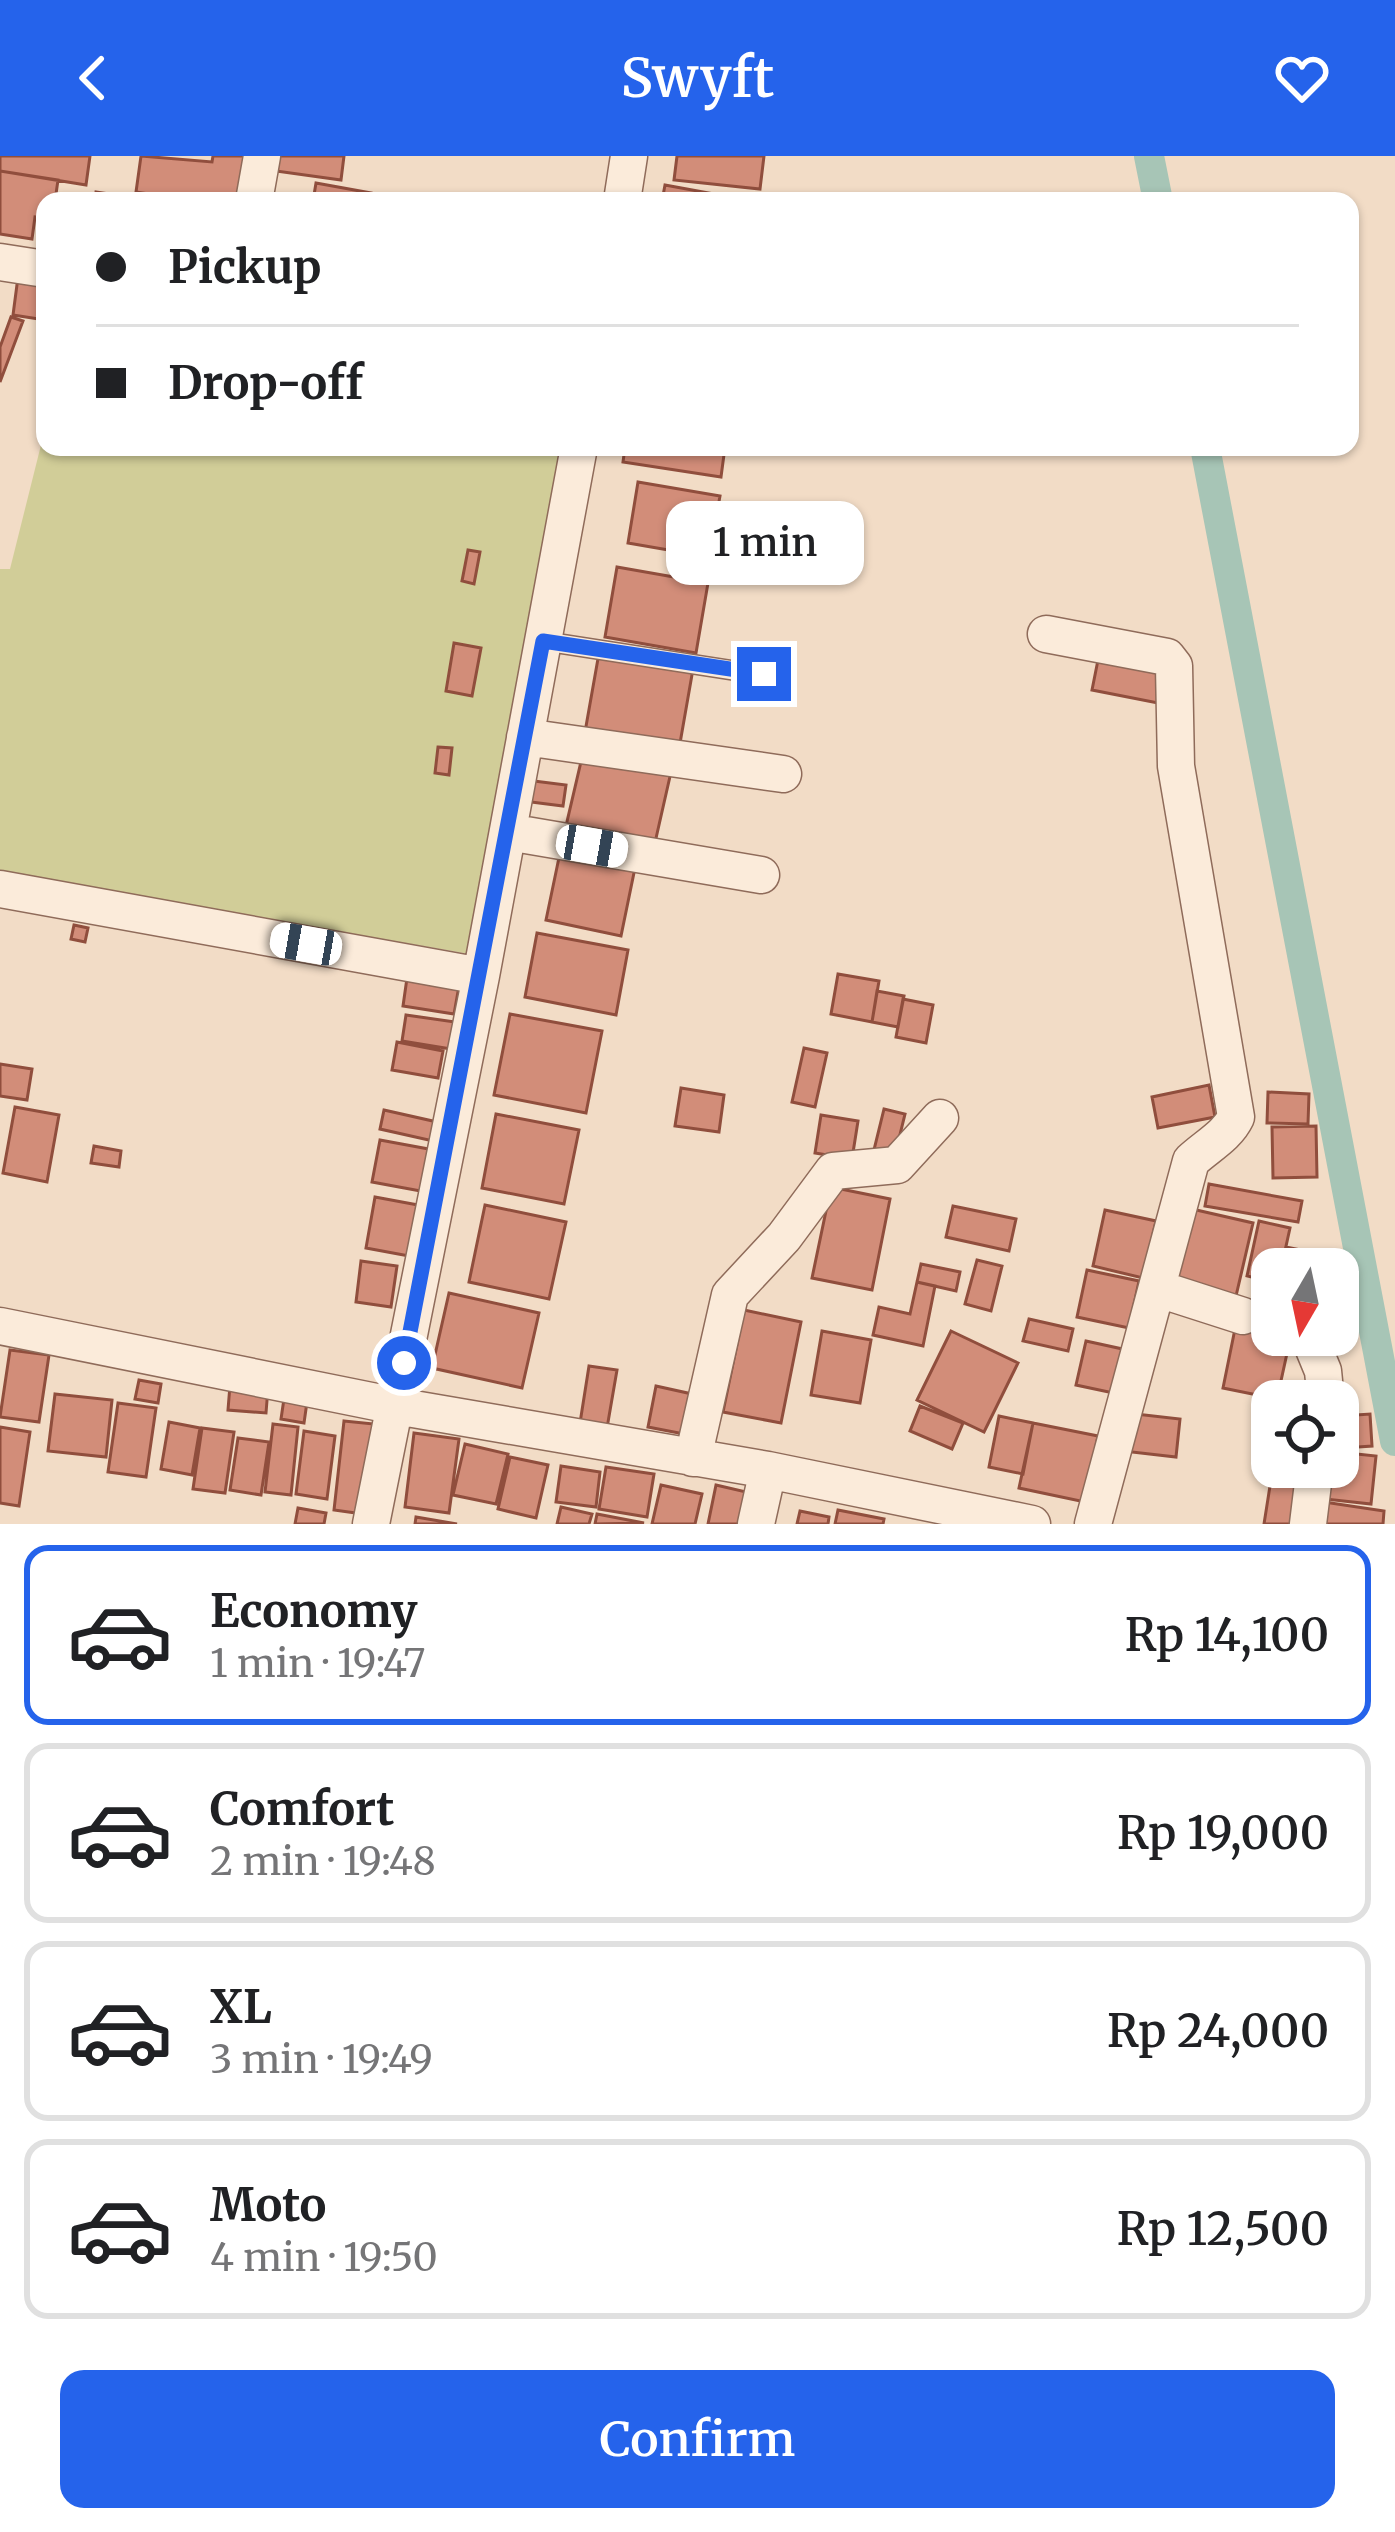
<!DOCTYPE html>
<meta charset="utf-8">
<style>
body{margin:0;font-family:Merriweather,serif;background:#f2f2f2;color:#202124;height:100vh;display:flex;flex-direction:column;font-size:45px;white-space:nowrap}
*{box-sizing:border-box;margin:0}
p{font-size:39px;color:#757577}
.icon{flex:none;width:66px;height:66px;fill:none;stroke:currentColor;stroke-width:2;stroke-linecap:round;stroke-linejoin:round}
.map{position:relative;height:1368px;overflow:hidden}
.sheet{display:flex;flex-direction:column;background:#fff;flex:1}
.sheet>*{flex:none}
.guide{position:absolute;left:36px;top:36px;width:1323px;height:264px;border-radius:24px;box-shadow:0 3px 9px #0004;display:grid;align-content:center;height:264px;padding:0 60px;background:#fff}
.needle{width:78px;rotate:189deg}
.fabs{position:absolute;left:1251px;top:1092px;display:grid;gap:24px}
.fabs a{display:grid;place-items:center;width:108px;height:108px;border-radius:24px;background:#fff;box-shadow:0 3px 9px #0004;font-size:60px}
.end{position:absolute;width:54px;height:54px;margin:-27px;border:15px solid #2563eb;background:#fff;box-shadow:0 0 0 6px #fff}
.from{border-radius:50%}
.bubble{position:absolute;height:84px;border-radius:24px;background:#fff;box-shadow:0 3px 9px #0004;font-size:39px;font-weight:600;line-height:84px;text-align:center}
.car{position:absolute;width:36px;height:72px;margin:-36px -18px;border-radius:15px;box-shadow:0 0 9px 3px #0007;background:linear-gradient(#fff 24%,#345 0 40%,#fff 0 76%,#345 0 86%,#fff 0)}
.guide b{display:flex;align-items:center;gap:42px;height:114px;font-size:45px}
.guide b+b{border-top:3px solid #e0e0e0}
.guide i{width:30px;height:30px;background:#202124}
ul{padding:21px 0 0;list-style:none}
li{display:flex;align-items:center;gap:36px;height:180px;margin:0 24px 18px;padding:0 36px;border:6px solid #e0e0e0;border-radius:24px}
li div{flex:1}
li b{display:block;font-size:45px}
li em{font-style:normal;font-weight:600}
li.active{border-color:#2563eb}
li>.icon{width:108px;height:108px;stroke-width:1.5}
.action{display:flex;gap:24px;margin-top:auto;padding:24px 60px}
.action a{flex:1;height:138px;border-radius:24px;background:#2563eb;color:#fff;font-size:48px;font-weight:600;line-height:138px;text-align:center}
header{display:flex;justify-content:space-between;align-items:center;height:156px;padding:0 60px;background:#2563eb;color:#fff;font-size:54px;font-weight:600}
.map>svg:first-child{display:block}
</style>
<header><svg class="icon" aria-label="back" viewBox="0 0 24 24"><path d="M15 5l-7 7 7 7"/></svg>Swyft<svg class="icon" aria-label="heart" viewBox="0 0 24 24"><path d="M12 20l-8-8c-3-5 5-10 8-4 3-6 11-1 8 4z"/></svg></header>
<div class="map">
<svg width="1395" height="1368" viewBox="0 0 1395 1368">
<rect width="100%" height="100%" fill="#f2dcc6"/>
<path fill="#d1cd98" d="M45,273V291H566L470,798L0,718V413H10Z"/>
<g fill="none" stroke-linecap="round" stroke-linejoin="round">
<path stroke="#a7c5b6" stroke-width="30" d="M1149,0L1158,45
M1205,291L1395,1285"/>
</g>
<path fill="#d28d79" stroke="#904e3d" stroke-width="3" d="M0,0H90L86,29L0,15Z
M141,0L212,6L213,0H248L241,45H194L136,36Z
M278,0H344L341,24L276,15Z
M677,0H764L760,33L674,24Z
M0,15L58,24L55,45H45V62L35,61L32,83L0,78Z
M316,27L371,37L369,45H313Z
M665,29L752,45H662Z
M96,36L136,42V45H60L61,38L95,43Z
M18,121L45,125V164L13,159Z
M11,161L23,165L0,226V191Z
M625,291H725L721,321L623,306Z
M638,326L720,340L709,401L628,387Z
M468,394L480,396L474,428L462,425Z
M617,411L708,427L696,497L605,481Z
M454,487L481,492L472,540L446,535Z
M1100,494L1166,507L1158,547L1092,534Z
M599,497L693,513L679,593L585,576Z
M438,591L452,592L449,619L435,617Z
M583,597L671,616L654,691L566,670Z
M526,624L566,629L563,650L523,645Z
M561,692L636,707L621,780L546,764Z
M74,769L88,772L85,786L71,783Z
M537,777L628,794L616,859L525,841Z
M838,818L879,825L872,866L831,858Z
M407,822L459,830L454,858L403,850Z
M877,835L904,840L898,871L872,866Z
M903,843L933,849L926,887L896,881Z
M510,858L602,875L586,957L494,939Z
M406,859L455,866L451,893L402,885Z
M397,886L443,895L438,922L392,914Z
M804,892L827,897L815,951L792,946Z
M0,908L32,913L27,944L0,940Z
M1209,929L1215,961L1158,972L1152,941Z
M681,932L724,939L719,976L675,970Z
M1268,936L1309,938L1308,968L1267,967Z
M15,951L59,959L47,1026L3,1017Z
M884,953L905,958L894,1003L873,998Z
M384,954L437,966L433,985L380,973Z
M496,958L579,974L564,1048L482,1032Z
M821,959L858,965L852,1003L815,997Z
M1316,970L1317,1021L1273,1022L1272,971Z
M380,984L434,994L426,1036L372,1026Z
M94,990L121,995L119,1011L91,1007Z
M1209,1028L1302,1045L1298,1066L1205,1050Z
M831,1031L890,1043L872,1134L812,1122Z
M375,1041L418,1049L409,1100L366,1092Z
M485,1049L566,1066L549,1143L469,1126Z
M953,1050L1016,1063L1009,1095L946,1081Z
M1192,1053L1253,1067L1236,1140L1175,1126Z
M1105,1054L1156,1065L1143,1122L1093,1110Z
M1259,1065L1290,1072L1281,1113H1272V1126L1247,1120Z
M1286,1091L1310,1096L1306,1113H1281Z
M977,1104L1002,1110L991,1155L965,1148Z
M361,1105L397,1110L391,1151L356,1146Z
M921,1108L960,1116L956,1135L917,1126Z
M1087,1114L1139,1125L1129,1172L1077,1161Z
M1338,1116L1348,1178L1320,1182L1338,1179Z
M917,1126L935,1130L923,1190L873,1179L879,1151L910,1158Z
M449,1137L539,1157L522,1232L432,1212Z
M744,1154L801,1166L781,1267L723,1256Z
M1029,1163L1073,1173L1068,1195L1023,1185Z
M1237,1163L1272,1170V1179H1291L1277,1243L1223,1232Z
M822,1175L871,1184L860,1247L811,1239Z
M951,1175L1018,1207L984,1276L917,1244Z
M1086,1185L1127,1194L1118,1238L1076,1229Z
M10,1194L49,1199L39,1266L0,1261Z
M589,1210L617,1214L607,1272L580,1267Z
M139,1224L161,1228L158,1247L135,1243Z
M230,1229L268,1232L266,1257L228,1254Z
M656,1230L692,1238L684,1278L648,1271Z
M285,1236L308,1239L304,1267L281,1263Z
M55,1238L112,1244L106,1301L48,1295Z
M118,1247L156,1252L146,1321L108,1316Z
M920,1250L963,1267L952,1293L910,1275Z
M1127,1257L1180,1263L1176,1301L1123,1295Z
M1370,1258L1372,1290L1344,1292L1342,1260Z
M999,1260L1033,1267L1023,1318L989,1311Z
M344,1265L374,1268L363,1358L334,1354Z
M169,1266L200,1272L192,1319L161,1313Z
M1033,1267L1098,1280L1085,1346L1019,1332Z
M273,1268L298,1271L291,1339L265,1336Z
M0,1271L30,1276L19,1350L0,1347Z
M202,1272L234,1276L225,1337L193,1333Z
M304,1275L335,1280L327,1343L296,1338Z
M414,1277L459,1283L449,1357L405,1351Z
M238,1282L269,1286L261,1339L230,1334Z
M465,1288L508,1298L496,1348L453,1339Z
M1338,1296L1376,1300L1371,1348L1316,1342L1320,1311H1338Z
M510,1301L548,1309L536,1362L498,1353Z
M561,1310L600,1316L596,1351L556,1346Z
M606,1311L654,1318L647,1361L599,1353Z
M1273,1311H1305L1297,1368H1264Z
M661,1329L702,1338L695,1368H652Z
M716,1329L755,1338L748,1368H708Z
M1324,1346L1384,1355L1383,1368H1321Z
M561,1351L592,1358L589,1368H557Z
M298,1352L326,1357L324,1368H295Z
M838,1354L884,1363L883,1368H835Z
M800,1355L829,1361L828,1368H797Z
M597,1358L644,1367L595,1368Z
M416,1361L457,1368H415Z"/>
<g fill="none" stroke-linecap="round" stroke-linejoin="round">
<g stroke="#8f6b5a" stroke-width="21">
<path id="lane" d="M543,485L763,519"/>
</g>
<g stroke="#8f6b5a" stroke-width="39">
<path id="street" d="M254,45L262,0
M622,45L629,0
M0,106L45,113
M1046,478L1167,501L1174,510L1176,610L1236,961C1227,980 1207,990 1191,1005L1093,1368
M525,581L783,618
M508,676L761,719
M0,733L481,820
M1159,1133L1243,1160
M0,1170L396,1250L768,1314L1032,1368
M1309,1181L1323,1215L1326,1245
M693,1302L730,1139L784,1081L833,1015L897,1009L940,962
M371,1368L481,820L579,291
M756,1368L768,1314
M1308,1368L1315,1311"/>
</g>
<use href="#lane" stroke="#fbebda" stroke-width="18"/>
<use href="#street" stroke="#fbebda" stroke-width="36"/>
</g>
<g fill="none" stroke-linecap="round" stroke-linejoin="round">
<path stroke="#2563eb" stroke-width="15" d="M404,1207L543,485L764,518"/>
</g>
</svg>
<div class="fabs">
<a><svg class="needle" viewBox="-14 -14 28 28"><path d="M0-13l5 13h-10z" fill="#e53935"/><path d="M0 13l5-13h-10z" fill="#757577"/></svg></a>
<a><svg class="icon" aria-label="locate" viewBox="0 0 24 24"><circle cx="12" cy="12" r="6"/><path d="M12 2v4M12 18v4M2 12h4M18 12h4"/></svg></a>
</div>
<i class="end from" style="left:404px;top:1207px"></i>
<i class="end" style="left:764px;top:518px"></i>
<div class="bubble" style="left:666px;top:345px;width:198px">1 min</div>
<i class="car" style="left:592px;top:690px;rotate:100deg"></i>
<i class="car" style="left:306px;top:788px;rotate:280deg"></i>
<div class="guide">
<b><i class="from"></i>Pickup</b>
<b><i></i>Drop-off</b>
</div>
</div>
<section class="sheet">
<ul>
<li class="active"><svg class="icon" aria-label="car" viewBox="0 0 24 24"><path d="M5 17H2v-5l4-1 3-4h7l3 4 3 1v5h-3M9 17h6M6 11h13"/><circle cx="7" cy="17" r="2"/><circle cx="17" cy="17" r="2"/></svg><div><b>Economy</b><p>1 min · 19:47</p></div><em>Rp 14,100</em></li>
<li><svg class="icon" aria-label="car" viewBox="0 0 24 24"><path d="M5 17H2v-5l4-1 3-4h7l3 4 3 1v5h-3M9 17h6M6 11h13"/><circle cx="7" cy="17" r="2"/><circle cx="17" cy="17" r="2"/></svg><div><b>Comfort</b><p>2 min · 19:48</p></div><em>Rp 19,000</em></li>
<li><svg class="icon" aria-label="car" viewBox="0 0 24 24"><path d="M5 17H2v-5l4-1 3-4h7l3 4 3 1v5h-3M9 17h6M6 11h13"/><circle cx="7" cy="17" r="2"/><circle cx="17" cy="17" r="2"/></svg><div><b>XL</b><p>3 min · 19:49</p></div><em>Rp 24,000</em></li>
<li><svg class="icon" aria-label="car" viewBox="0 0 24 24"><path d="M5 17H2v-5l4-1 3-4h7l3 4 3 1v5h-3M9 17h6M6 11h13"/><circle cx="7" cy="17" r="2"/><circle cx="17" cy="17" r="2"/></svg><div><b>Moto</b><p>4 min · 19:50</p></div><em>Rp 12,500</em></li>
</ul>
<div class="action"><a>Confirm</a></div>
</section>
